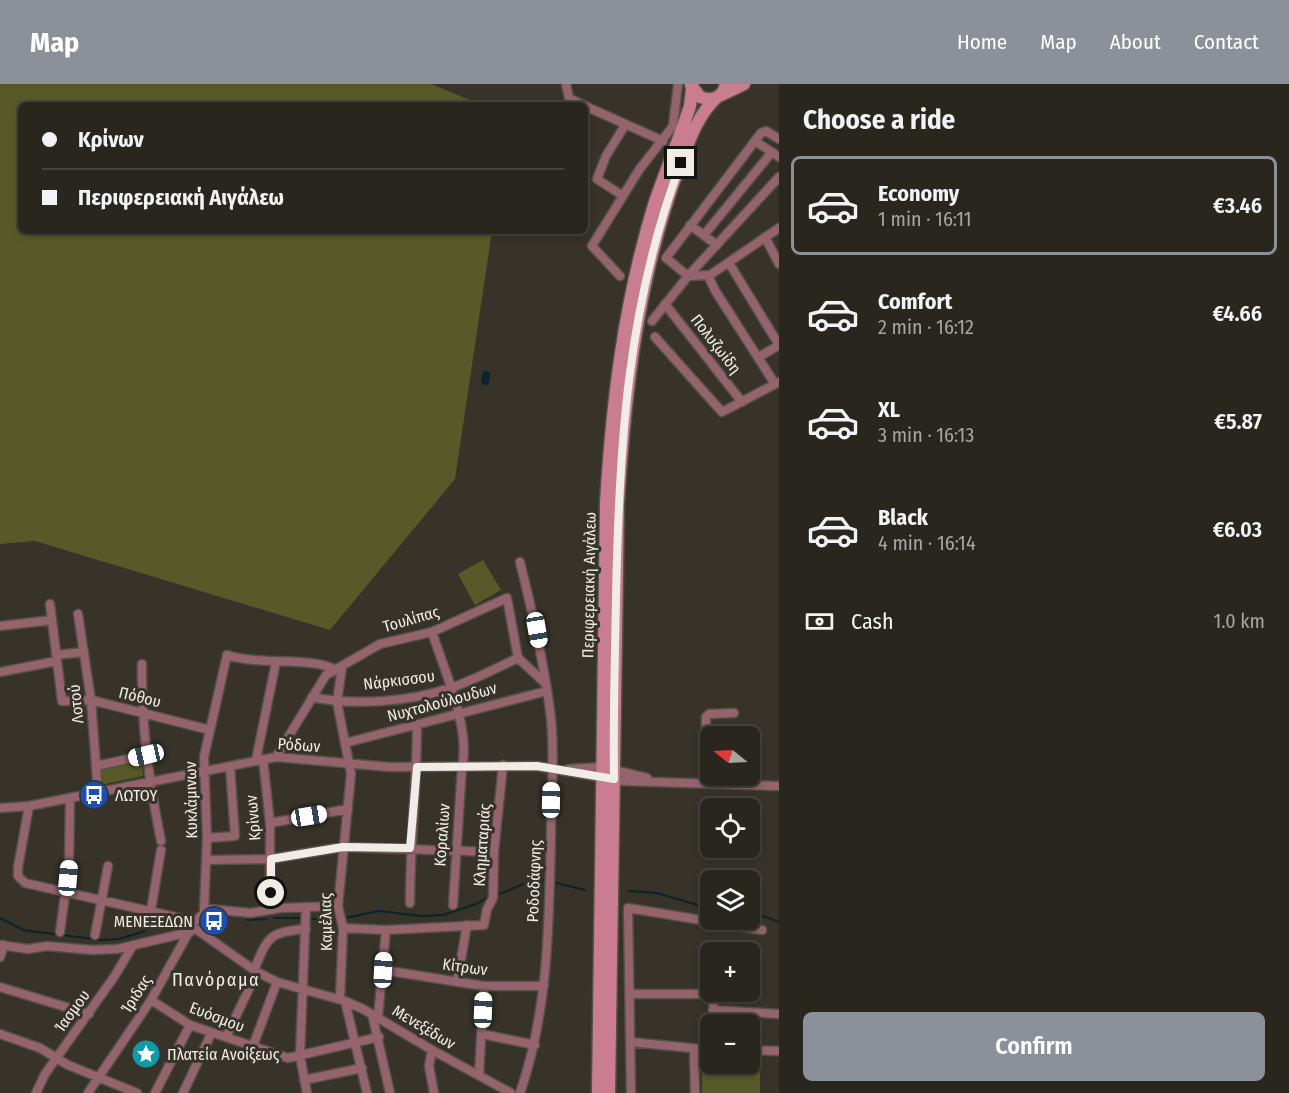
<!DOCTYPE html>
<meta charset="utf-8">
<style>
body{margin:0;font-family:"Fira Sans Condensed",sans-serif;background:#35322b;color:#f1f3f6;height:100vh;display:flex;flex-direction:column;font-size:22px;white-space:nowrap}
*{box-sizing:border-box;margin:0}
p{font-size:20px;color:#a5a5a4}
.icon{flex:none;width:33px;height:33px;fill:none;stroke:currentColor;stroke-width:2;stroke-linecap:round;stroke-linejoin:round}
.map{position:relative;flex:1;overflow:hidden}
.panel{display:flex;flex-direction:column;background:#29261e;width:510px}
.panel>*{flex:none}
.banner{position:absolute;left:18px;top:18px;width:570px;height:132px;border-radius:9px;box-shadow:0 3px 9px #0003,0 0 0 2px #45433c;display:grid;align-content:center;height:132px;padding:0 24px;background:#29261e}
.needle{width:39px;rotate:288deg}
.tools{position:absolute;left:700px;top:642px;display:grid;gap:12px}
.tools a{display:grid;place-items:center;width:60px;height:60px;border-radius:9px;background:#29261e;box-shadow:0 3px 9px #0003,0 0 0 2px #45433c;font-size:30px}
.end{position:absolute;width:27px;height:27px;margin:-14px;border:8px solid #efede5;background:#111;box-shadow:0 0 0 3px #111}
.from{border-radius:50%}
.car{position:absolute;width:18px;height:36px;margin:-18px -9px;border-radius:8px;box-shadow:0 0 4px 2px #0007;background:linear-gradient(#fff 24%,#345 0 40%,#fff 0 76%,#345 0 86%,#fff 0)}
.banner b{display:flex;align-items:center;gap:21px;height:57px;font-size:22px}
.banner b+b{border-top:2px solid #45433c}
.banner i{width:15px;height:15px;background:#f1f3f6}
ul{padding:0;list-style:none}
li{display:flex;align-items:center;gap:18px;height:99px;margin:0 12px 9px;padding:0 12px;border:3px solid transparent;border-radius:9px}
li div{flex:1}
li b{display:block;font-size:22px}
li em{font-style:normal;font-weight:600}
li.current{border-color:#8c9099}
li>.icon{width:54px;height:54px;stroke-width:1.5}
h2{padding:0 24px;font-size:27px;line-height:72px}
.pay{display:flex;align-items:center;gap:15px;height:66px;padding:0 24px;font-size:22px}
.pay p{margin-inline-start:auto}
.action{display:flex;gap:12px;margin-top:auto;padding:12px 24px}
.action a{flex:1;height:69px;border-radius:9px;background:#8c9099;color:#fff;font-size:24px;font-weight:600;line-height:69px;text-align:center}
header{display:flex;align-items:center;gap:36px;box-sizing:border-box;height:84px;padding:0 30px;background:#8c9099;color:#fff}
header strong{font-size:28px}
nav{display:flex;gap:33px;margin-inline-start:auto;font-size:21px}
main{display:flex;flex:1;min-height:0}
.map>svg:first-child{display:block}
</style>
<header>
<strong>Map</strong>
<nav><a>Home</a><a>Map</a><a>About</a><a>Contact</a></nav>
</header>
<main>
<div class="map">
<svg width="779" height="1009" viewBox="0 0 779 1009">
<rect width="100%" height="100%" fill="#373328"/>
<path fill="#575a28" d="M0,0H431L482,21H21V147H492L455,395L330,546L35,457L0,460Z
M483,476L501,506L475,521L458,490Z
M142,674L143,692L100,701L99,684Z
M702,971H711V980H750V971H760V1009H702Z"/>
<g fill="none" stroke-linecap="round" stroke-linejoin="round">
<path stroke="#0b242b" stroke-width="2" d="M553,798L585,806
M629,807L657,809L711,825
M500,810L528,798L543,796
M750,827L779,838
M0,834L23,846L101,856L119,855L145,847
M274,834H302
M345,834L379,827L422,832L443,831L476,820L490,812
M309,835H338
M247,836L266,835"/>
<path stroke="#0b242b" stroke-width="8" d="M485,297L486,291"/>
<g stroke="#545146" stroke-width="11">
<path id="street" d="M566,0L569,14L583,21
M585,22L663,57
M755,57L779,73
M623,112L597,95L606,72L625,41
M690,141L717,161
M704,151L772,68
M765,153L779,180
M729,179L779,261
M710,191V196L716,208L775,300
M620,192L592,162L639,86L673,42L678,0
M688,192L666,174L761,49L766,47L779,55
M688,192L710,191L779,144
M665,220L742,318
M652,237L688,192L779,93
M655,253L722,328L779,298
M759,273L779,261
M50,520L62,617L91,616L210,646
M78,530L91,616L98,708
M0,542L52,536
M432,548C444,586 471,644 462,683L453,821
M56,571L84,568
M518,574L546,600
M142,580C141,641 149,697 161,757
M0,588L57,577
M312,613C354,622 409,618 450,604C473,597 496,584 518,574
M345,659L547,607
M276,673L326,591L380,560L432,548L507,514L518,574
M263,675L270,739V826
M256,676L276,578
M96,682L146,671
M569,685L602,683L647,694
M705,698L706,633L709,630L734,629
M29,722L18,783V792L25,799L180,834L257,888L277,898L345,917L363,925L432,966L511,1009
M0,724L29,722L276,673L389,683L536,682L624,697L779,702
M270,739L348,725
M207,754L235,752L230,683
M206,776L271,775L343,763L494,768
M410,819C410,759 417,700 417,640
M306,823L300,972L307,1009
M151,826L161,766
M204,826L207,754L204,673L227,571C260,582 310,572 336,586
M343,844L386,846L484,841L487,825L493,814L494,768L503,681
M60,848L69,781L70,714
M95,851L108,782
M0,861L28,865L47,862L92,866L117,865L190,848
M0,873L4,861
M254,886C268,853 268,848 306,845
M383,886L484,902H544
M457,898L467,841
M0,903L89,930
M630,910H713L714,940
M340,915L343,844L338,822L351,690L337,618L342,583
M151,916L190,941L288,974L379,953
M345,917L367,1009
M713,926L779,930
M372,930L390,1009
M378,933L386,846
M0,950L40,964L68,981L137,1009
M482,950L535,961
M226,953L257,888
M631,958L711,966
M253,962L277,898
M694,965L695,1009
M432,966L429,982L434,1009
M750,966L779,967
M479,991L484,902
M304,996L362,984
M36,1009L45,990L114,893L132,863
M88,1009L151,916L195,837L209,825L251,829L281,824L338,822
M155,1009L190,941
M183,1009L211,950
M520,1009C549,925 549,837 551,748C551,711 555,672 551,635C545,582 533,530 520,478
M631,1009L628,824L762,846"/>
</g>
<g stroke="#545146" stroke-width="15">
<path id="secondary" d="M691,1L700,13C713,18 723,13 726,0
M721,11L744,0
M598,1009L606,420C612,318 624,219 654,121C665,88 679,56 690,22L692,5
M609,1009L618,420C625,306 638,194 678,86C688,60 696,33 716,14"/>
</g>
<use href="#street" stroke="#94636e" stroke-width="8"/>
<use href="#secondary" stroke="#ca7d8e" stroke-width="12"/>
</g>
<g fill="none" stroke-linecap="round" stroke-linejoin="round">
<path stroke="#efede5" stroke-width="8" d="M271,809V775L343,763L410,764L417,683L537,682L614,695C613,635 615,574 616,513C619,363 627,221 681,79"/>
</g>
<defs>
<g id="bus-disc" transform="scale(1.5)"><circle r="9.5" fill="#1a4fb4" stroke="#373328"/><path d="M-5-6H5V4H4V6H2V4H-2V6H-4V4H-5ZM-3.5-4V0h7V-4ZM-3.5 1.2v1.5H-2V1.2ZM2 1.2v1.5H3.5V1.2Z" fill="#fff"/></g>
<g id="sight-disc" transform="scale(1.5)"><circle r="9.5" fill="#0f9aa8" stroke="#373328"/><path d="M0-6L1.8-2.2L6-1.7L2.9 1.2L3.7 5.4L0 3.3L-3.7 5.4L-2.9 1.2L-6-1.7L-1.8-2.2Z" fill="#fff"/></g>
</defs>
<g fill-rule="evenodd">
<use href="#bus-disc" x="94" y="711"/>
<use href="#bus-disc" x="214" y="837"/>
<use href="#sight-disc" x="146" y="970"/>
</g>
<g text-anchor="middle" dominant-baseline="central" stroke-width="6" stroke-linejoin="round" paint-order="stroke">
<g font-size="16" fill="#efede5" stroke="#373328">
<text transform="translate(716 260) rotate(52)">Πολυζωίδη</text>
<text transform="translate(589 501) rotate(-89)">Περιφερειακή Αιγάλεω</text>
<text transform="translate(411 535) rotate(-16)">Τουλίπας</text>
<text transform="translate(399 596) rotate(-7)">Νάρκισσου</text>
<text transform="translate(140 613) rotate(14)">Πόθου</text>
<text transform="translate(442 618) rotate(-15)">Νυχτολούλουδων</text>
<text transform="translate(76 620) rotate(-96)">Λοτού</text>
<text transform="translate(299 661) rotate(4)">Ρόδων</text>
<text transform="translate(191 716) rotate(-91)">Κυκλάμινων</text>
<text transform="translate(253 734) rotate(-95)">Κρίνων</text>
<text transform="translate(442 751) rotate(-86)">Κοραλίων</text>
<text transform="translate(482 761) rotate(-86)">Κληματαριάς</text>
<text transform="translate(534 797) rotate(-88)">Ροδοδάφνης</text>
<text transform="translate(326 838) rotate(-91)">Καμέλιας</text>
<text transform="translate(465 883) rotate(8)">Κίτρων</text>
<text transform="translate(136 910) rotate(-57)">Ίριδας</text>
<text transform="translate(72 927) rotate(-54)">Ίασμου</text>
<text transform="translate(217 933) rotate(21)">Ευόσμου</text>
<text transform="translate(424 943) rotate(31)">Μενεξέδων</text>
</g>
<g font-size="16" fill="#efede5" stroke="#373328" text-anchor="start">
<text x="115" y="711">ΛΩΤΟΥ</text>
<text x="193" y="837" text-anchor="end">ΜΕΝΕΞΕΔΩΝ</text>
<text x="167" y="970">Πλατεία Ανοίξεως</text>
</g>
<g font-size="18" letter-spacing="1.5" fill="#efede5" stroke="#373328">
<text x="216" y="896">Πανόραμα</text>
</g>
</g>
</svg>
<div class="tools">
<a><svg class="needle" viewBox="-14 -14 28 28"><path d="M0-13l5 13h-10z" fill="#e53935"/><path d="M0 13l5-13h-10z" fill="#a5a5a4"/></svg></a>
<a><svg class="icon" aria-label="locate" viewBox="0 0 24 24"><circle cx="12" cy="12" r="6"/><path d="M12 2v4M12 18v4M2 12h4M18 12h4"/></svg></a>
<a><svg class="icon" aria-label="layers" viewBox="0 0 24 24"><path d="M12 4l9 5-9 5-9-5zM3 14l9 5 9-5"/></svg></a>
<a>+</a>
<a>−</a>
</div>
<i class="end from" style="left:271px;top:809px"></i>
<i class="end" style="left:681px;top:79px"></i>
<i class="car" style="left:537px;top:546px;rotate:170deg"></i>
<i class="car" style="left:146px;top:671px;rotate:257deg"></i>
<i class="car" style="left:551px;top:716px;rotate:1deg"></i>
<i class="car" style="left:309px;top:732px;rotate:80deg"></i>
<i class="car" style="left:68px;top:794px;rotate:5deg"></i>
<i class="car" style="left:383px;top:886px;rotate:3deg"></i>
<i class="car" style="left:483px;top:926px;rotate:2deg"></i>
<div class="banner">
<b><i class="from"></i>Κρίνων</b>
<b><i></i>Περιφερειακή Αιγάλεω</b>
</div>
</div>
<section class="panel">
<h2>Choose a ride</h2>
<ul>
<li class="current"><svg class="icon" aria-label="car" viewBox="0 0 24 24"><path d="M5 17H2v-5l4-1 3-4h7l3 4 3 1v5h-3M9 17h6M6 11h13"/><circle cx="7" cy="17" r="2"/><circle cx="17" cy="17" r="2"/></svg><div><b>Economy</b><p>1 min · 16:11</p></div><em>€3.46</em></li>
<li><svg class="icon" aria-label="car" viewBox="0 0 24 24"><path d="M5 17H2v-5l4-1 3-4h7l3 4 3 1v5h-3M9 17h6M6 11h13"/><circle cx="7" cy="17" r="2"/><circle cx="17" cy="17" r="2"/></svg><div><b>Comfort</b><p>2 min · 16:12</p></div><em>€4.66</em></li>
<li><svg class="icon" aria-label="car" viewBox="0 0 24 24"><path d="M5 17H2v-5l4-1 3-4h7l3 4 3 1v5h-3M9 17h6M6 11h13"/><circle cx="7" cy="17" r="2"/><circle cx="17" cy="17" r="2"/></svg><div><b>XL</b><p>3 min · 16:13</p></div><em>€5.87</em></li>
<li><svg class="icon" aria-label="car" viewBox="0 0 24 24"><path d="M5 17H2v-5l4-1 3-4h7l3 4 3 1v5h-3M9 17h6M6 11h13"/><circle cx="7" cy="17" r="2"/><circle cx="17" cy="17" r="2"/></svg><div><b>Black</b><p>4 min · 16:14</p></div><em>€6.03</em></li>
</ul>
<div class="pay"><svg class="icon" aria-label="cash" viewBox="0 0 24 24"><path d="M3 7h18v10H3z"/><circle cx="12" cy="12" r="2"/></svg>Cash<p>1.0 km</p></div>
<div class="action"><a>Confirm</a></div>
</section>
</main>
